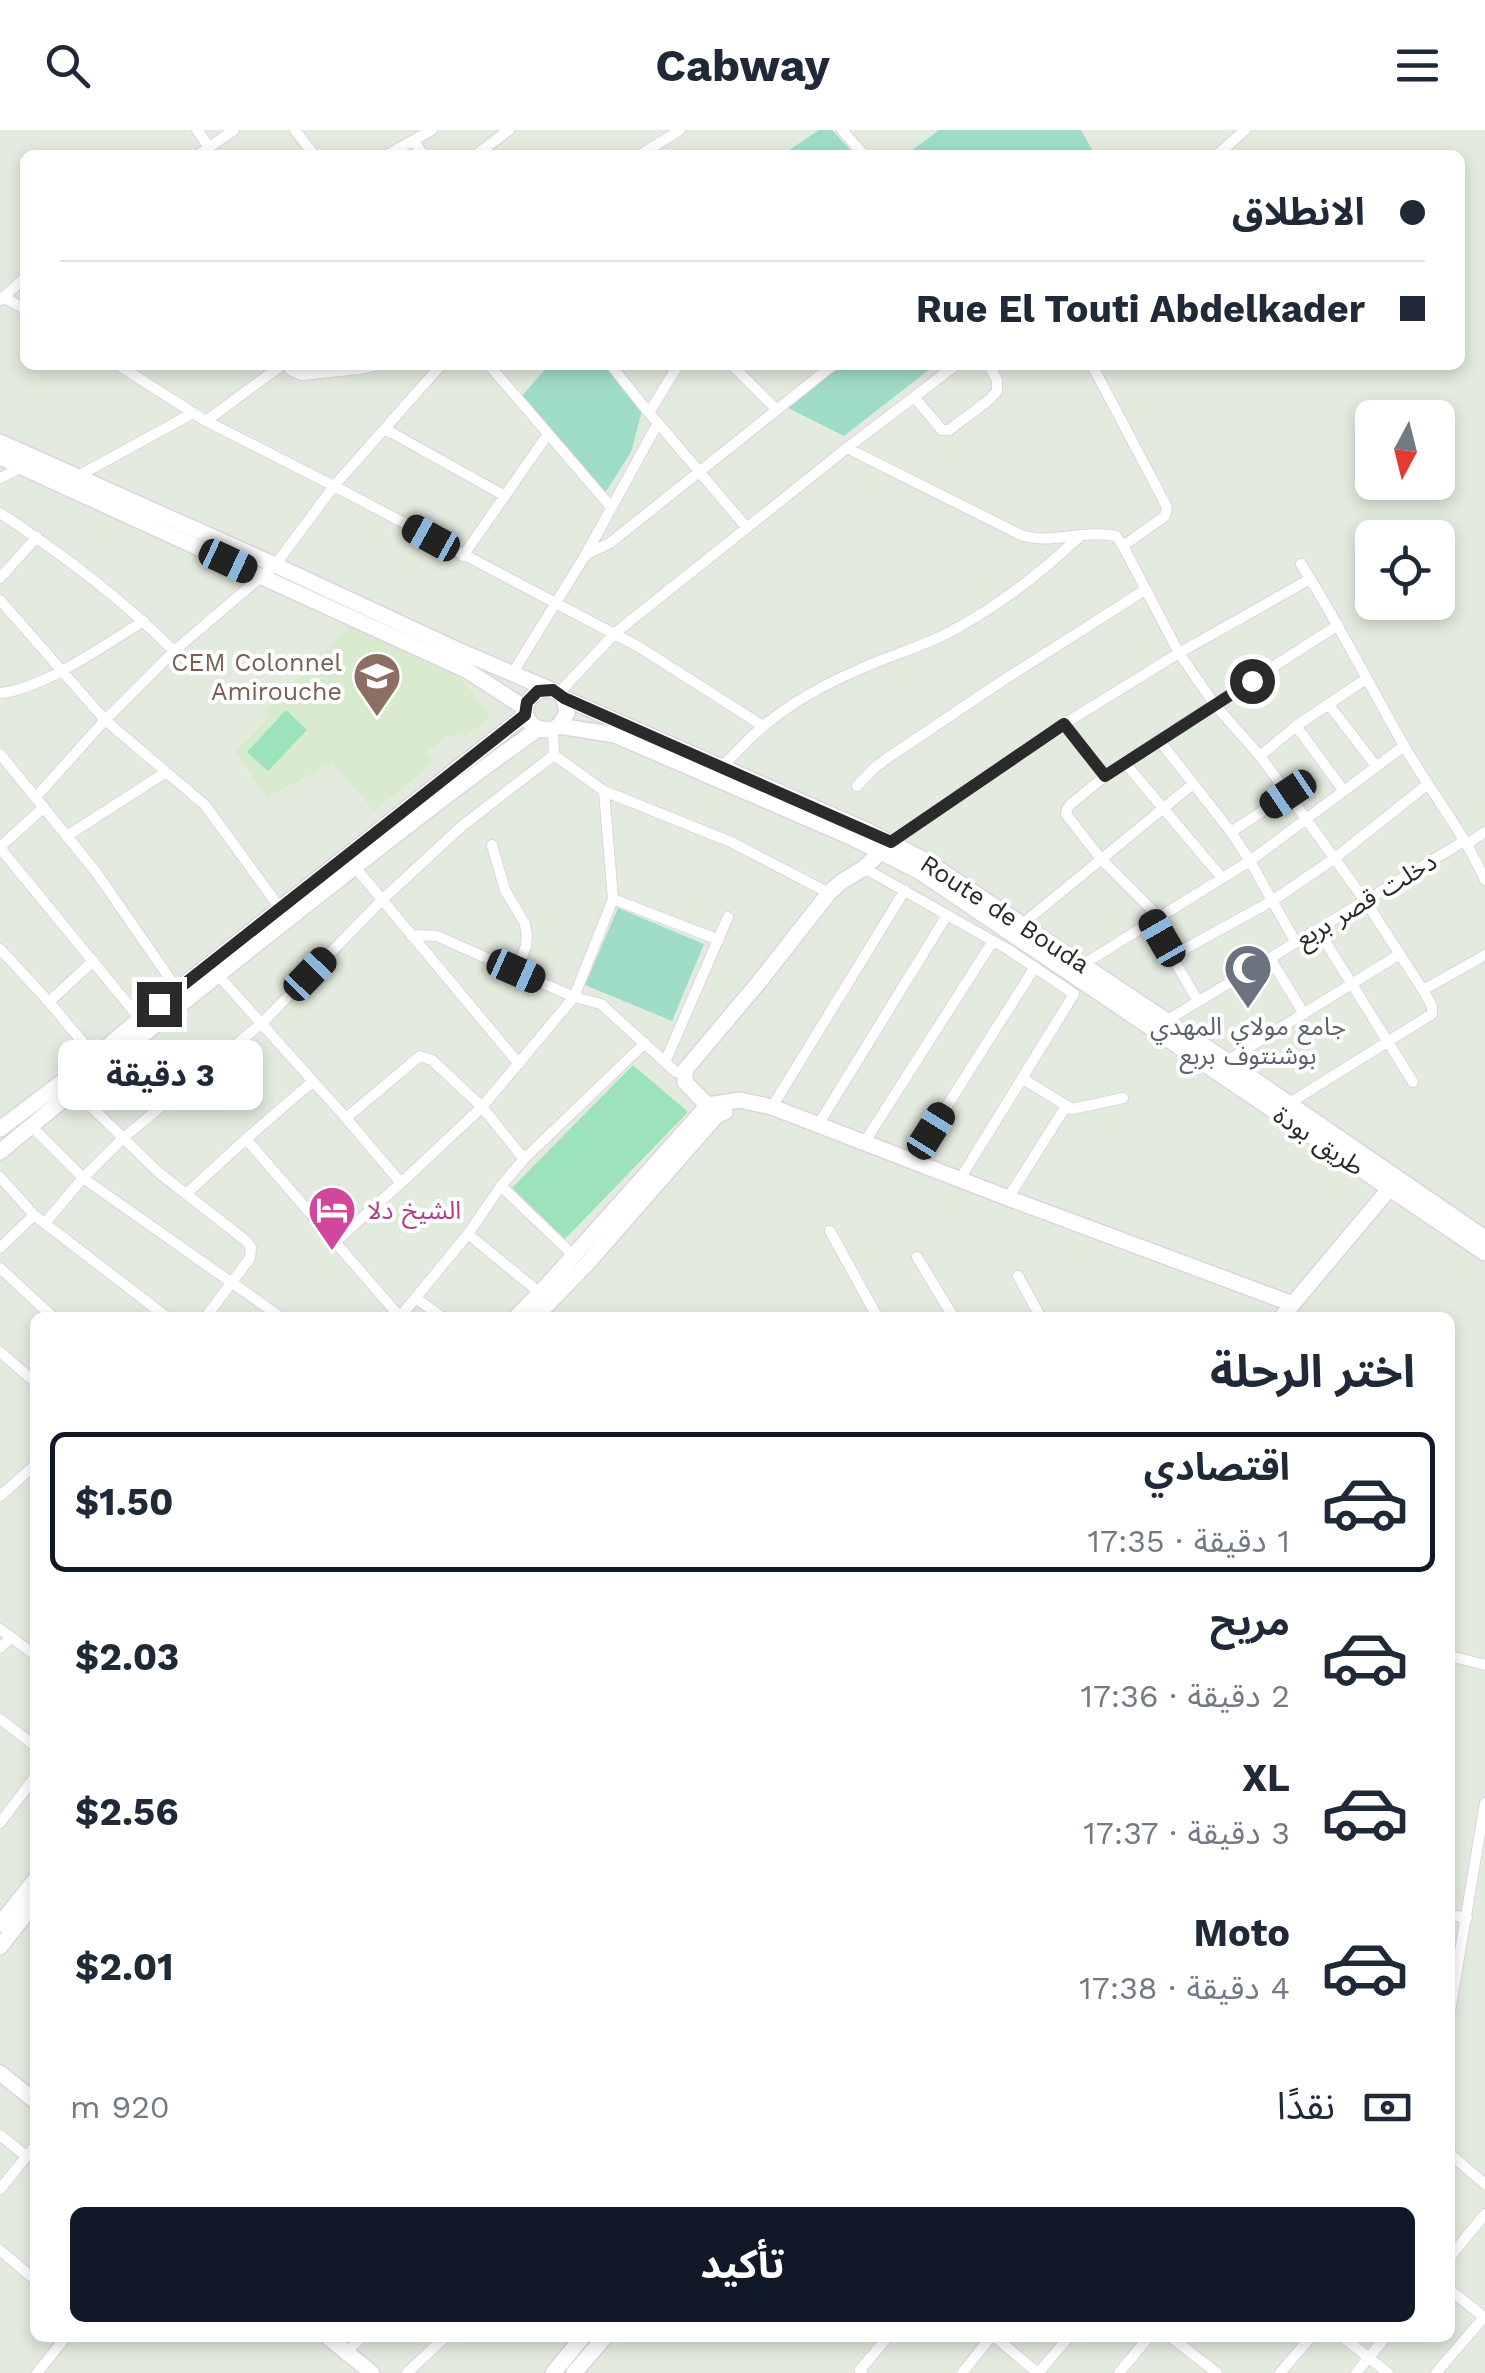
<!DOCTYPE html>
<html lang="ar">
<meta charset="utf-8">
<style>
body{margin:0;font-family:"Work Sans","Noto Sans Arabic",sans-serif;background:#f6f6f7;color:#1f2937;direction:rtl;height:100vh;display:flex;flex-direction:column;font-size:38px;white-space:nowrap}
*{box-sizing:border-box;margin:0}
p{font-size:32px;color:#747a83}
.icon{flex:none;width:55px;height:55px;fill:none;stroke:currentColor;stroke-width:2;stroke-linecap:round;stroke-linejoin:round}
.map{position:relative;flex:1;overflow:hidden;direction:ltr}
.drawer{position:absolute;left:30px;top:1182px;width:1425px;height:1030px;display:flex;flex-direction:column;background:#fff;border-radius:15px;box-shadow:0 5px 15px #0003;direction:rtl}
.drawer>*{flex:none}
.hud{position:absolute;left:20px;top:20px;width:1445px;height:220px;border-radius:15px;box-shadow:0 5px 15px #0003;direction:rtl;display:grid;align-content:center;height:220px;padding:0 40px;background:#fff}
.needle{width:65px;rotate:187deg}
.controls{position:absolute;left:1355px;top:270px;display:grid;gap:20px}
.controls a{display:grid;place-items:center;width:100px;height:100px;border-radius:15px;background:#fff;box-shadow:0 5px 15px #0003;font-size:50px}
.end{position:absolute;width:45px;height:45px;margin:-22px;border:12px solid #2a2a2a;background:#fff;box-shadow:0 0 0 5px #fff}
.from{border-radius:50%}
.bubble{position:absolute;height:70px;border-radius:15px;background:#fff;box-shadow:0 5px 15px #0003;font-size:32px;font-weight:700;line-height:70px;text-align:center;direction:rtl}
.car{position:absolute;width:30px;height:60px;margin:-30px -15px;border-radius:12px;box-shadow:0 0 8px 2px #0007;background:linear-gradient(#222 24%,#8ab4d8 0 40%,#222 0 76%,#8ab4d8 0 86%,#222 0)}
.hud b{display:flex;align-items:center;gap:35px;height:95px;font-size:38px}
.hud b+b{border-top:2px solid #e0e1e3}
.hud i{width:25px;height:25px;background:#1f2937}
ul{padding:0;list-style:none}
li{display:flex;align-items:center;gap:30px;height:140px;margin:0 20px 15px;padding:0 20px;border:5px solid transparent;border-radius:15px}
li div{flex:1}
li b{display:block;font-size:38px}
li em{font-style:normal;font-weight:700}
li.current{border-color:#111827}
li>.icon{width:90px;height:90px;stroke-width:1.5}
h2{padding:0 40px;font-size:45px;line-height:120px}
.pay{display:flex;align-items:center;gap:25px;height:110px;padding:0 40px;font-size:38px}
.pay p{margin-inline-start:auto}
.primary-button{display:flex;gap:20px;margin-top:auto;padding:20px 40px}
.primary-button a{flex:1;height:115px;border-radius:15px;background:#111827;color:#fff;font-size:40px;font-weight:700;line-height:115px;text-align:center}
header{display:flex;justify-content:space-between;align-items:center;height:130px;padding:0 40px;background:#fff;font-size:45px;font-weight:700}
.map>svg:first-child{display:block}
</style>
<header><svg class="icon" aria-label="menu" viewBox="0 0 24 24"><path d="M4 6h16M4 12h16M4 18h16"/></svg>Cabway<svg class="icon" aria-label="search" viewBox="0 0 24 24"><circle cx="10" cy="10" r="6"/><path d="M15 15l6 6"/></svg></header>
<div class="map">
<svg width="1485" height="2243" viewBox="0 0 1485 2243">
<rect width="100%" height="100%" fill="#e3ebde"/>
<path fill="#d8ebcf" d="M352,494L454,538L490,587L465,607L460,603L454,607L449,604L426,623L433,633L374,681L332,633L267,667L235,622L266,590L264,582Z"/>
<path fill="#9fdcc8" d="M819,0H832L855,25H782Z
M939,0H1081L1095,25H906Z
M549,235H605L642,281L631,322L605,363L521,267Z
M836,235H935L844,306L784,276Z
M618,778L704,814L672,891L585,855Z"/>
<path fill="#9ce2ba" d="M286,580L307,600L268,641L247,622Z
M633,935L688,982L565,1109L512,1058Z"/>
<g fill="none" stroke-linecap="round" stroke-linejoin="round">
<g stroke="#dfd3e1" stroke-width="12">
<path id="street" d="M197,0L209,17
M295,0L314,25
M842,0L864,25
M413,11L424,25
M198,25L234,0
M387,25L432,0
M476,25L509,0
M640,25L680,0
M1217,25L1245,0
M3,167L25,179
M0,170L25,148
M118,235L206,291L334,356L639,517L763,596
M286,235L292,241L301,245L359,239L378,235
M489,235L611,377
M611,235L649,283
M732,235L777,280
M1092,235L1167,377L1165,386L1123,416
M914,267L942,300H949L989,270L997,261V250L989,235
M206,291L282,235
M658,293L747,398
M385,299L505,366
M847,318L1021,405C1052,415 1084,399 1116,406L1123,416L1179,523L1215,575L1260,626L1293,671L1366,772L1423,860L1432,876V884L1288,974
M78,346L193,283
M0,348L22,337L24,334
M0,383C63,425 121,468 174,521
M587,424L610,413L833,235
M463,426L548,304
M1301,434C1340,495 1372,561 1409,624C1434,666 1465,705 1485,750
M0,448L37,407
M0,470L105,590L205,675L280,778
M512,544L586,424L658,293L649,283L678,235
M0,563C44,559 105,514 144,491
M559,563L615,503L847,318L956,235
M1329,575L1376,636
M1064,594L1105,646
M1296,596L1344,661
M553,600L554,625L604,661L613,769
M0,624L96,742L177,859
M1260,626L1296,596L1366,549
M1125,633L1222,748
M722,637C736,623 750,607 766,594C793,572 825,554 858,540C888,526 921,517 950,502C1000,475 1037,446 1079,407
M857,656L873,639L889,627L1002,551L1145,460
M604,661L731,712L829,763
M36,667L105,590L174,521L275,435L334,356L441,235
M1231,702L1288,664
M67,706L166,642
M891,712L1064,594L1179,523L1310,449
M1467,714L1485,702
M492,715L505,760L525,794L527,806L526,816L516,841
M0,717L44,677
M0,718L140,889
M355,737L519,934
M864,738L1009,820L1074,864L960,1049
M1159,787L1101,729L1066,684L1067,679L1071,674L1105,646L1159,610
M1151,791L1198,871
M1021,795L1193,654
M1318,800L1413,952
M411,805L437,806L574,867L601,874L676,942L683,944
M1296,813L1250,731L1231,702L1159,610L1338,495
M0,819L49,872L95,927
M1172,826L1272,771L1335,728L1428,654
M1270,828L1304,884
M1082,835L1250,731L1404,616
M218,845L346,988L401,1053L482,977L524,1029
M1423,860L1485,825
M49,872L93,831
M1166,891L1464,711
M1227,931L1400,824
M665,932L728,787
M1023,949L1072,979L1123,968
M74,960L158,1042L245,1110L251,1117L250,1128L205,1188
M772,977L905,760
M346,988L420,926L432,930L482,977L574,867L613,769L719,810
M818,995L947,785
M31,996L83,1048L282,1188
M246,1009L312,952
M864,1013L993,811
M912,1031L1035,837
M0,1047L34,1085L0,1118
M501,1056L574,1126
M186,1064L246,1009L400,1187
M1008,1068L1066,976
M34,1085L168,1188
M45,1093L83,1048L122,1009L262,893L382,770L462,696L554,625
M830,1101L878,1188
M468,1104L540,1163
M335,1112L401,1053
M917,1127L954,1188
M0,1138L54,1188
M1018,1146L1041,1188
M416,1168L443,1188
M399,1188L468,1104L501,1056L524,1029L645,913
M0,1222L35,1252
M0,1366L35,1335
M0,1499L35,1525
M0,1518L11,1507
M1450,1526L1485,1535
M0,1589L35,1616
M0,1693L35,1647
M1450,1785L1467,1788
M1450,1881L1485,1673
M0,2005L26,2026
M1450,2024L1485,2054
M0,2059L35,2016
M0,2120L35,2150
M1450,2127L1485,2084
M1450,2160L1485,2188
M996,2208L1038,2243
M1172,2208L1217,2243
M1344,2208L1388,2243
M347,2222L360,2208
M37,2243L65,2208
M407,2243L444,2208
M862,2243L860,2240L887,2208
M962,2243L990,2208
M1038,2243L1068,2208
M1119,2243L1148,2208
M1280,2243L1310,2208
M1356,2243L1385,2208
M1436,2243L1484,2187"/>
</g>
<g stroke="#dfd3e1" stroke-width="18">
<path id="secondary" d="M0,312L275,435L462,522L549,559
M0,327L468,541L525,578C526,597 543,605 559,596L567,583L564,568C549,553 532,560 525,578
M564,568L864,699L928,732L1227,931L1485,1108
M559,596L615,605L853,708L920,742L1485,1123
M717,985L685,952V940L759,852L829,763L841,752L864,738L886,717
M0,999L95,927L140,889L525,585
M0,1022C103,936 208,852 314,769C388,711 461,653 538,599
M515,1188L540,1163L708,975L740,970L772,977L1008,1068L1293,1174
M534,1188L585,1136L717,985L725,982
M1281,1188L1390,1058
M0,1794L35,1750
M0,1817L35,1772
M0,1943L35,1971
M329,2208L372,2243
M553,2243L582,2208
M574,2243L604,2208"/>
</g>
<use href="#street" stroke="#fff" stroke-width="10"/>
<use href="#secondary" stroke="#fff" stroke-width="15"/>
</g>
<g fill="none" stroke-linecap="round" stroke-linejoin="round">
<path stroke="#2a2a2a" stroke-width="12" d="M159,874L525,585L527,572L538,561L553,560L564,568L891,712L1064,594L1105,646L1252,551"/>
</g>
<defs>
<g id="school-pin" transform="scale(2.5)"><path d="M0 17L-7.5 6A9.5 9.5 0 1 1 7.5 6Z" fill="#8d6e63" stroke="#fff"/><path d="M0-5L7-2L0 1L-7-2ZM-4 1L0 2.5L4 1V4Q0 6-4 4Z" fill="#fff"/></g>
<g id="mosque-pin" transform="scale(2.5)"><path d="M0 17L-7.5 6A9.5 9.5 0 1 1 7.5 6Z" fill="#6b7280" stroke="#fff"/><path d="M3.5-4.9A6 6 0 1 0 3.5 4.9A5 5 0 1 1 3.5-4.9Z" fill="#fff"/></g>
<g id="hotel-pin" transform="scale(2.5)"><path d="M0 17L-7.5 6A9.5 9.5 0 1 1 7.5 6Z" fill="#d1479c" stroke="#fff"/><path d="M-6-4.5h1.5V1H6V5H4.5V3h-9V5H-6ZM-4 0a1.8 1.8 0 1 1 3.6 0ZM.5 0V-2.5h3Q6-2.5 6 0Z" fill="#fff"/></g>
</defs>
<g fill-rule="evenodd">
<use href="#school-pin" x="377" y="546"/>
<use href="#mosque-pin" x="1248" y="838"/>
<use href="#hotel-pin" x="332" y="1080"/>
</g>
<g text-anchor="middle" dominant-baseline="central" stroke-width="8" stroke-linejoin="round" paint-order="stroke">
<g font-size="25" fill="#785e54" stroke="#fff" text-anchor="end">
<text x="342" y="532">CEM Colonnel<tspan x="342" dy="29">Amirouche</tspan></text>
</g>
<g font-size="25" fill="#2a2a2a" stroke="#fff">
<text transform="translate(1366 770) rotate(-31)">دخلت قصر بربع</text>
<text transform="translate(1005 784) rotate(33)">Route de Bouda</text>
<text transform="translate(1319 1011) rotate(34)">طريق بودة</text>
</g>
<g font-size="25" fill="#5b616d" stroke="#fff">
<text x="1248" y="896">جامع مولاي المهدي<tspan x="1248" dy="29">بوشنتوف بربع</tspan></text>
</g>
<g font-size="25" fill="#b23c85" stroke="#fff" text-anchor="start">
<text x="367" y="1080">الشيخ دلا</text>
</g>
</g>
</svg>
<div class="controls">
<a><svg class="needle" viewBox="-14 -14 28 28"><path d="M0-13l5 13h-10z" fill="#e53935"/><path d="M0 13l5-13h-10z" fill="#747a83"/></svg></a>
<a><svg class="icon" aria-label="locate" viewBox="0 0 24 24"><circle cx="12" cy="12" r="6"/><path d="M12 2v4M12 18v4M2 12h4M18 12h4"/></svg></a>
</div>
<i class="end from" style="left:1252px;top:551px"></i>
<i class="end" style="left:159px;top:874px"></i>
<div class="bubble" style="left:58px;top:910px;width:205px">3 دقيقة</div>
<i class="car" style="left:431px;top:408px;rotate:299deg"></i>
<i class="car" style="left:228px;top:431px;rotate:115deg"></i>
<i class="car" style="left:1288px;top:664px;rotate:236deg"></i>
<i class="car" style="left:1162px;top:808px;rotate:330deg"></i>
<i class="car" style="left:516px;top:841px;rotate:114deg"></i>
<i class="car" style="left:310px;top:844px;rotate:44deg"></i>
<i class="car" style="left:931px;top:1001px;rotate:32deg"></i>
<div class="hud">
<b><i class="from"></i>الانطلاق</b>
<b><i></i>Rue El Touti Abdelkader</b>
</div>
<section class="drawer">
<h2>اختر الرحلة</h2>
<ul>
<li class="current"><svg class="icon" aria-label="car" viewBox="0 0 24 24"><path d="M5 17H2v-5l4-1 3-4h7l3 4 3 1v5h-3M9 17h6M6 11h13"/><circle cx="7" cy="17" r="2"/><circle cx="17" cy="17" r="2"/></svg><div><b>اقتصادي</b><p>1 دقيقة · 17:35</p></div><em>$1.50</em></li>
<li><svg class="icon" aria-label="car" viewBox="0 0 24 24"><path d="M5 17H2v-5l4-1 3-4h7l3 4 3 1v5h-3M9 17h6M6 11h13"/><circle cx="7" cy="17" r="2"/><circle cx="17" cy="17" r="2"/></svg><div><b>مريح</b><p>2 دقيقة · 17:36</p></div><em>$2.03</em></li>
<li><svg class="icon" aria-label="car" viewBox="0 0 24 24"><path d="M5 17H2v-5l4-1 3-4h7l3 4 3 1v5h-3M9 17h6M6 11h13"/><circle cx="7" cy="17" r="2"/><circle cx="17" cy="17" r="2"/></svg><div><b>XL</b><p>3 دقيقة · 17:37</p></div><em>$2.56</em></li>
<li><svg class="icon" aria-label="car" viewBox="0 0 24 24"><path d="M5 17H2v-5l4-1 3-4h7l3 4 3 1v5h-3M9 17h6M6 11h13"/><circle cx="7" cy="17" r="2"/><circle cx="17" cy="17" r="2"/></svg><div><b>Moto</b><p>4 دقيقة · 17:38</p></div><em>$2.01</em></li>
</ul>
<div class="pay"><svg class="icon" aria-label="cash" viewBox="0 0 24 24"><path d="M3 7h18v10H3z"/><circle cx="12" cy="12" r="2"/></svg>نقدًا<p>920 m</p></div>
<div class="primary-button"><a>تأكيد</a></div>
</section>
</div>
